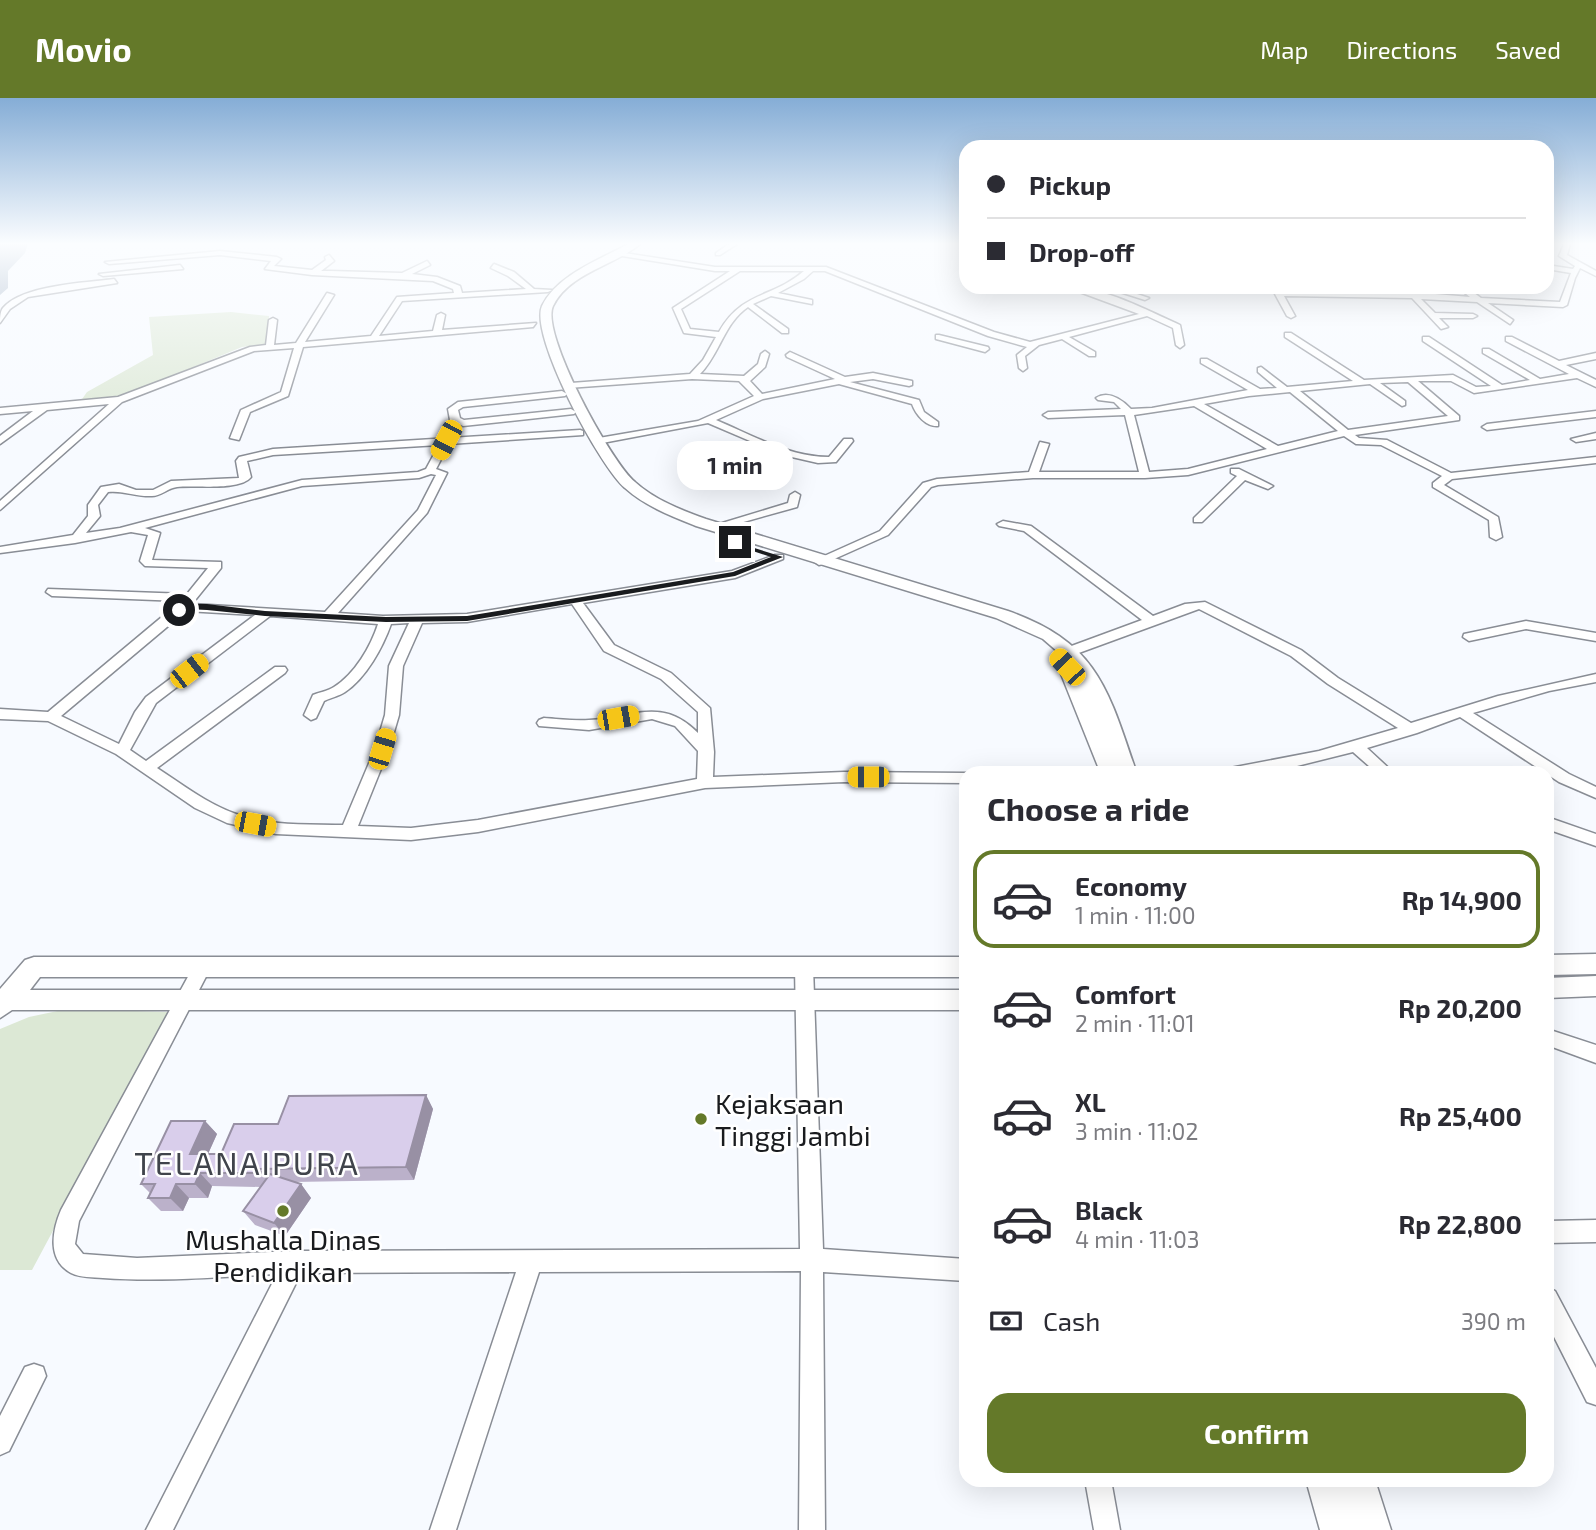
<!DOCTYPE html>
<meta charset="utf-8">
<style>
body{margin:0;font-family:"Exo 2",sans-serif;background:#f2f2f3;color:#2b2b33;height:100vh;display:flex;flex-direction:column;font-size:26px;white-space:nowrap}
*{box-sizing:border-box;margin:0}
p{font-size:23px;color:#7c7c81}
.icon{flex:none;width:38px;height:38px;fill:none;stroke:currentColor;stroke-width:2;stroke-linecap:round;stroke-linejoin:round}
.map{position:relative;flex:1;overflow:hidden}
.drawer{position:absolute;left:959px;top:668px;width:595px;height:721px;display:flex;flex-direction:column;background:#fff;border-radius:21px;box-shadow:0 7px 28px #0002}
.drawer>*{flex:none}
.top-card{position:absolute;left:959px;top:42px;width:595px;height:154px;border-radius:21px;box-shadow:0 7px 28px #0002;display:grid;align-content:center;height:154px;padding:0 28px;background:#fff}
.end{position:absolute;width:32px;height:32px;margin:-16px;border:9px solid #191b1e;background:#fff;box-shadow:0 0 0 4px #fff}
.from{border-radius:50%}
.bubble{position:absolute;height:49px;border-radius:21px;background:#fff;box-shadow:0 7px 28px #0002;font-size:23px;font-weight:700;line-height:49px;text-align:center}
.car{position:absolute;width:21px;height:42px;margin:-21px -10px;border-radius:9px;box-shadow:0 0 5px 2px #0007;background:linear-gradient(#f5c518 24%,#345 0 40%,#f5c518 0 76%,#345 0 86%,#f5c518 0)}
.top-card b{display:flex;align-items:center;gap:24px;height:66px;font-size:26px}
.top-card b+b{border-top:2px solid #e1e1e2}
.top-card i{width:18px;height:18px;background:#2b2b33}
ul{padding:0;list-style:none}
li{display:flex;align-items:center;gap:21px;height:98px;margin:0 14px 10px;padding:0 14px;border:4px solid transparent;border-radius:21px}
li div{flex:1}
li b{display:block;font-size:26px}
li em{font-style:normal;font-weight:700}
li.on{border-color:#647929}
li>.icon{width:63px;height:63px;stroke-width:1.5}
h2{padding:0 28px;font-size:32px;line-height:84px}
.pay{display:flex;align-items:center;gap:18px;height:77px;padding:0 28px;font-size:26px}
.pay p{margin-inline-start:auto}
.cta{display:flex;gap:14px;margin-top:auto;padding:14px 28px}
.cta a{flex:1;height:80px;border-radius:21px;background:#647929;color:#fff;font-size:28px;font-weight:700;line-height:80px;text-align:center}
header{display:flex;align-items:center;gap:42px;box-sizing:border-box;height:98px;padding:0 35px;background:#647929;color:#fff}
header strong{font-size:33px}
nav{display:flex;gap:38px;margin-inline-start:auto;font-size:24px}
.map>svg:first-child{display:block}
</style>
<header>
<strong>Movio</strong>
<nav><a>Map</a><a>Directions</a><a>Saved</a></nav>
</header>
<div class="map">
<svg width="1596" height="1432" viewBox="0 0 1596 1432">
<rect width="100%" height="100%" fill="#f7faff"/>
<path fill="#dce8d5" d="M231,214L269,218L267,246L242,249L121,299L80,304L87,294L153,257L149,219Z
M67,911L170,914L32,1172H0V931L29,919Z"/>
<path fill="#90a3bb" d="M0,146H28L25,155L8,173V190L0,197Z"/>
<g fill="none" stroke-linecap="round" stroke-linejoin="round">
<g stroke="#898d95" stroke-width="3">
<path id="street" d="M729,146H737L720,157H716V155Z
M1564,146H1570L1567,157L1596,173V178L1580,170L1575,180L1567,207L1563,209L1488,205L1513,222L1510,226L1477,204L1421,201L1435,215L1473,216L1477,218L1473,220H1439L1448,229L1441,231L1412,200L1284,198L1295,218L1291,220L1287,218L1275,196L1279,194H1412L1470,199L1457,189H1466L1481,200L1560,204L1571,175L1547,171V167L1573,171L1575,168L1559,158Z
M220,153L277,159L281,161L274,168L312,172L326,162L325,159L329,157L334,163L321,173H330L402,175L427,163L430,167L412,176L437,179L460,188L462,195L526,191L508,178L491,170L494,166L514,174L534,191L552,192L548,194L402,203L379,238L433,233L437,217L441,215L445,217L442,232L536,225L533,229L303,249L288,298L250,314L239,342L230,340L241,312L281,294L294,250L254,253L122,304L0,412V403L109,306L47,312L0,346V338L33,313L0,316V310L118,299L250,249L266,247L269,222L273,220L277,222L274,247L296,245L327,195L334,197L305,244L371,238L397,199L454,195L453,191L433,183L312,177L265,171L271,163L220,157L109,166L105,164Z
M618,154L715,169H826L994,234L1030,244L1139,216L1066,189C1105,189 1146,212 1180,227L1184,247L1180,250L1176,247L1173,230L1147,218L1069,239L1095,254V258H1089L1062,241L1039,247L1025,258L1027,270L1023,273L1019,270L1017,257L1027,249L988,238L825,173H813L804,181L778,195L812,202V206L771,198L753,206L788,231V235H782L748,209C724,225 720,256 700,276L744,278L758,266L761,256L765,253L769,256L765,269L750,283L762,296L835,281L787,259L786,257L790,254L845,279L873,275L912,283V287L909,288L873,281L850,284L919,302L924,314L938,324V328C926,329 916,317 912,306L839,286L763,301L716,322C752,337 789,359 829,359L844,341H852L853,343L836,364L818,365L783,357L708,325L597,346L593,345V341L698,323L754,298L739,283L692,281L568,290L566,288L571,285L690,276L703,262L716,239L684,235L673,210L730,173H715L616,157ZM740,173H804C773,200 742,193 719,234L690,231L681,211Z
M180,167L183,171L103,178L99,176Z
M114,181L117,185L28,199L10,211L0,225C0,220 0,214 3,210C22,187 85,185 114,181Z
M1104,189H1116L1149,200L1145,202Z
M1222,189H1230L1231,191L1227,193Z
M1524,189H1532L1533,190L1529,192Z
M1285,235H1291L1364,282L1453,277L1476,289L1491,288L1423,243V239H1429L1502,287L1530,282L1483,255V251H1489L1540,281L1569,276L1506,243V239H1512L1559,263L1596,255V261L1566,267L1596,282V289L1577,280L1474,295L1451,283H1418L1459,318V322L1355,337L1359,340L1387,342L1451,375L1596,359V365L1452,381L1444,387L1498,419L1502,439L1496,442L1490,439L1489,422L1433,389V385L1442,378L1381,347L1356,346L1344,338L1188,377L1145,380H1033L938,387L931,389L888,437L823,466L819,467L813,463L880,433L923,385L937,381L1029,374L1040,344L1049,346L1039,374H1139L1125,317L1048,320L1043,317L1048,314L1121,311L1114,304L1098,302L1096,300C1109,292 1122,302 1131,311L1152,310L1248,292L1201,265V261H1207L1260,291L1277,290L1258,274V270L1261,269L1287,289L1353,283L1285,239ZM1408,284L1448,318L1348,332L1300,293L1370,286L1402,308L1405,307V303L1380,285ZM1290,294L1338,333L1278,348L1204,306L1249,298ZM1194,308L1267,351L1188,371L1149,374L1134,317Z
M939,237L988,249L989,251L985,254L936,241V237Z
M562,293L567,296L565,298L463,309L458,312L460,320L464,322L571,311L576,314L574,316L463,328L450,322L448,311L458,304Z
M1596,313V319L1487,332L1482,329L1487,326Z
M580,332L583,333V337L449,346L436,371L447,375L427,415L338,515L383,518L467,516L732,473L775,457H783V461L735,480L583,505L614,547L671,575L710,610L714,654L713,679L844,674L966,675L968,676H966V685L844,684L705,690L478,734L411,742L276,736L227,725L195,710L116,656L48,623L0,621V611L48,614L181,503L52,498L46,494L48,491L187,496L208,470L145,468L140,463L148,437L131,434L75,445L0,455V449L73,437L88,418V407L101,389L119,386L136,392H153L171,383L239,380L236,363L239,359L273,351ZM439,347L426,371L418,374L302,382L120,430L86,435L100,418L98,407L108,394C123,392 136,399 152,398C161,398 168,390 177,389C196,387 240,393 251,379L247,363L273,357ZM431,376L436,377L418,412L325,514L192,506L221,470V464L152,462L160,435L145,430L302,388L419,380ZM572,506L604,553L661,581L698,614V635C662,598 632,620 589,622C574,623 559,621 544,620L539,622L537,625L539,628L589,632L652,621L675,628L698,653L697,681L478,722L411,730L358,728L389,651L399,617L403,568L422,525L467,524ZM186,513L255,517L146,599L135,614L119,646L61,618ZM270,518L378,526C371,548 355,576 334,589C328,593 320,594 313,597L304,617L311,622L316,620L324,603C330,600 339,598 345,594C366,580 383,549 391,526L409,525L389,568L385,617L375,651L343,727C308,726 269,728 236,716C207,706 182,686 157,670L285,575L287,572L285,569H275L146,663L130,652L156,605Z
M1596,335V341L1576,344L1571,341Z
M1231,371H1239L1273,388L1268,391L1245,382L1202,424H1194V420L1237,378L1231,375Z
M795,394L800,397L797,409L715,432L709,429L788,405L790,397Z
M1003,423L1031,428L1153,518L1185,506L1205,504L1301,552L1338,580L1411,625L1498,598L1596,576V584L1549,593L1473,615L1569,676L1596,689V700L1559,684L1460,619L1417,635L1367,650L1395,676H1378L1353,654L1273,674L1218,676L1225,671L1319,653L1398,630L1328,586L1291,558L1199,511L1076,556H1066V550L1142,522L1024,433L999,428L997,426Z
M1526,523L1596,535V543L1526,531L1469,543L1463,539L1464,536Z
M1547,719L1596,736V748L1547,731Z
M202,862L208,864L211,869L79,1123L75,1146L83,1156L137,1160L295,1153L800,1151L795,869L798,864L804,862L810,864L813,869L823,1151L966,1161V1183L823,1174L825,1432H799L801,1173L539,1174L456,1432H430L516,1174L301,1175L173,1432H146L277,1176C219,1179 161,1184 103,1180C93,1179 80,1180 71,1175C47,1162 52,1133 61,1112L196,864Z
M1547,931L1596,947V965L1547,947Z
M1596,1122V1144L1547,1145V1123Z
M1547,1189L1555,1193L1596,1270V1307L1587,1304L1547,1225Z
M34,1266L43,1269L46,1278L9,1353L0,1357V1318L25,1269Z
M1085,1382H1111L1120,1432H1094Z"/>
</g>
<g stroke="#898d95" stroke-width="3">
<path id="secondary" d="M628,146H640C614,168 569,175 553,208C540,235 611,364 635,384C655,402 681,412 706,421L1008,513C1098,545 1108,591 1137,676H1101L1059,571L1062,567L1072,566L1043,541L996,520L696,428C671,418 645,408 625,390C600,369 529,237 542,208C557,177 599,162 628,146Z
M1596,856V876L1547,877V857Z
M34,859H966V879H40L30,892H966V912H12L0,920V891L25,862Z
M1596,878V898L1547,900V880Z
M1306,1382H1375L1391,1432H1320Z"/>
</g>
<use href="#street" fill="#fff" fill-rule="evenodd"/>
<use href="#secondary" fill="#fff" fill-rule="evenodd"/>
</g>
<path fill="#bbb1ca" d="M426,997L433,1011L414,1082L293,1084L301,1086L311,1100L285,1138L255,1127L243,1113L261,1089L212,1088L208,1100H189L183,1113H161L148,1100L150,1095L141,1086L205,1023L217,1036L208,1056H221L278,1026Z"/>
<path fill="#9890a4" d="M426,997L433,1011L414,1082L406,1069Z
M205,1023L217,1036L202,1069L190,1056Z
M200,1075L212,1088L208,1100L195,1086Z
M176,1086L189,1100L183,1113L170,1100Z
M301,1086L311,1100L285,1138L274,1125Z"/>
<path fill="#d9ceeb" stroke="#9890a4" stroke-width="2" d="M426,997L406,1069L255,1071L263,1075H200L195,1086H176L170,1100H148L155,1086H141L171,1023H205L190,1056H221L234,1026H278L289,998Z
M270,1076L301,1086L274,1125L243,1113Z"/>
<linearGradient id="sky" x2="0" y2="1"><stop stop-color="#85add6"/><stop offset="0.42" stop-color="#fbfdff"/><stop offset="1" stop-color="#fbfdff" stop-opacity="0"/></linearGradient>
<rect width="1596" height="347" fill="url(#sky)"/>
<path fill="#191b1e" d="M732,443L783,459L735,478L467,523L386,524L265,518L207,512L186,511L179,515L174,512L183,506H207L265,513L386,519L467,518L733,474L771,459L732,446Z"/>
<g fill="#647929" stroke="#fff" stroke-width="2.5">
<circle cx="701" cy="1021" r="7"/>
<circle cx="283" cy="1113" r="7"/>
</g>
<g text-anchor="middle" dominant-baseline="central" stroke-width="5" stroke-linejoin="round" paint-order="stroke">
<g font-size="28" fill="#191b1e" stroke="#fff" text-anchor="start">
<text x="715" y="1005">Kejaksaan<tspan x="715" dy="32">Tinggi Jambi</tspan></text>
<text x="283" y="1141" text-anchor="middle">Mushalla Dinas<tspan x="283" dy="32">Pendidikan</tspan></text>
</g>
<g font-size="32" letter-spacing="2" fill="#40444b" stroke="#fff">
<text x="247" y="1064">TELANAIPURA</text>
</g>
</g>
</svg>
<i class="end from" style="left:179px;top:512px"></i>
<i class="end" style="left:735px;top:444px"></i>
<div class="bubble" style="left:677px;top:343px;width:116px">1 min</div>
<i class="car" style="left:446px;top:342px;rotate:208deg"></i>
<i class="car" style="left:1067px;top:569px;rotate:317deg"></i>
<i class="car" style="left:189px;top:573px;rotate:52deg"></i>
<i class="car" style="left:618px;top:620px;rotate:80deg"></i>
<i class="car" style="left:382px;top:651px;rotate:17deg"></i>
<i class="car" style="left:868px;top:679px;rotate:270deg"></i>
<i class="car" style="left:255px;top:726px;rotate:101deg"></i>
<div class="top-card">
<b><i class="from"></i>Pickup</b>
<b><i></i>Drop-off</b>
</div>
<section class="drawer">
<h2>Choose a ride</h2>
<ul>
<li class="on"><svg class="icon" aria-label="car" viewBox="0 0 24 24"><path d="M5 17H2v-5l4-1 3-4h7l3 4 3 1v5h-3M9 17h6M6 11h13"/><circle cx="7" cy="17" r="2"/><circle cx="17" cy="17" r="2"/></svg><div><b>Economy</b><p>1 min · 11:00</p></div><em>Rp 14,900</em></li>
<li><svg class="icon" aria-label="car" viewBox="0 0 24 24"><path d="M5 17H2v-5l4-1 3-4h7l3 4 3 1v5h-3M9 17h6M6 11h13"/><circle cx="7" cy="17" r="2"/><circle cx="17" cy="17" r="2"/></svg><div><b>Comfort</b><p>2 min · 11:01</p></div><em>Rp 20,200</em></li>
<li><svg class="icon" aria-label="car" viewBox="0 0 24 24"><path d="M5 17H2v-5l4-1 3-4h7l3 4 3 1v5h-3M9 17h6M6 11h13"/><circle cx="7" cy="17" r="2"/><circle cx="17" cy="17" r="2"/></svg><div><b>XL</b><p>3 min · 11:02</p></div><em>Rp 25,400</em></li>
<li><svg class="icon" aria-label="car" viewBox="0 0 24 24"><path d="M5 17H2v-5l4-1 3-4h7l3 4 3 1v5h-3M9 17h6M6 11h13"/><circle cx="7" cy="17" r="2"/><circle cx="17" cy="17" r="2"/></svg><div><b>Black</b><p>4 min · 11:03</p></div><em>Rp 22,800</em></li>
</ul>
<div class="pay"><svg class="icon" aria-label="cash" viewBox="0 0 24 24"><path d="M3 7h18v10H3z"/><circle cx="12" cy="12" r="2"/></svg>Cash<p>390 m</p></div>
<div class="cta"><a>Confirm</a></div>
</section>
</div>
